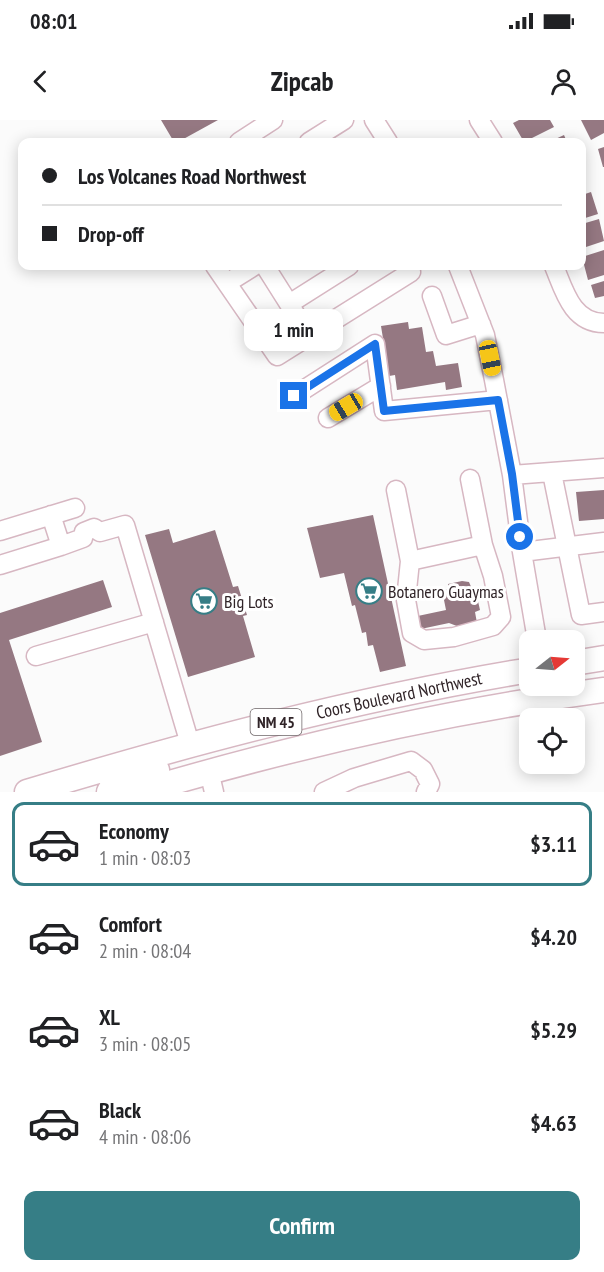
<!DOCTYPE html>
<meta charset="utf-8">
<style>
body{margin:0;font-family:"PT Sans Narrow",sans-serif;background:#f2f2f2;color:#202124;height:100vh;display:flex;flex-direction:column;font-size:22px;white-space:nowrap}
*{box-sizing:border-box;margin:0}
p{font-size:20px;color:#757577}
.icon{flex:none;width:33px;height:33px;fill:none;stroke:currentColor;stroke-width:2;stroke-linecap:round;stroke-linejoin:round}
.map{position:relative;height:672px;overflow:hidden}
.details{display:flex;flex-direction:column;background:#fff;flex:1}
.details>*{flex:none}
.guide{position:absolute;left:18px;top:18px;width:568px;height:132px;border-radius:12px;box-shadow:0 3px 15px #0003;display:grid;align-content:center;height:132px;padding:0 24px;background:#fff}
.needle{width:39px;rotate:73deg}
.controls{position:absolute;left:519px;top:510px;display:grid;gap:12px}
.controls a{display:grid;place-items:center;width:66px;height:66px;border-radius:12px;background:#fff;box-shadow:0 3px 15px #0003;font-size:30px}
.end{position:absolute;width:27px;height:27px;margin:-14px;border:8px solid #1a73e8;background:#fff;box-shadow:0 0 0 3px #fff}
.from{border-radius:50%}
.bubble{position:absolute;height:42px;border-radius:12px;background:#fff;box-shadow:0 3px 15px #0003;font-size:20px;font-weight:600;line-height:42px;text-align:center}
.car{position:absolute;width:18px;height:36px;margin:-18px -9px;border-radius:8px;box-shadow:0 0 4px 2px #0007;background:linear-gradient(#f5c518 24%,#345 0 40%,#f5c518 0 76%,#345 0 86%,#f5c518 0)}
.guide b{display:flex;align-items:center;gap:21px;height:57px;font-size:22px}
.guide b+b{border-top:2px solid #e0e0e0}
.guide i{width:15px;height:15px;background:#202124}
ul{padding:10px 0 0;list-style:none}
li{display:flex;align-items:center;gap:18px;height:84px;margin:0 12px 9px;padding:0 12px;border:3px solid transparent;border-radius:12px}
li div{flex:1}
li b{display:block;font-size:22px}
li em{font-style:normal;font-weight:600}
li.active{border-color:#367e86}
li>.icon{width:54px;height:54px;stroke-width:1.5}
.cta{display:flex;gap:12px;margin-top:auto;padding:12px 24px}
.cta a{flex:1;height:69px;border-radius:12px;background:#367e86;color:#fff;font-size:24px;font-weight:600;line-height:69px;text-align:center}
.status{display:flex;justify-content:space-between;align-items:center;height:42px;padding:0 30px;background:#fff;direction:ltr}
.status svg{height:16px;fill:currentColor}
header{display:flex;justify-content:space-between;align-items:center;height:78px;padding:0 24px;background:#fff;font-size:27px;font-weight:600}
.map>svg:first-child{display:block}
</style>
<div class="status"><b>08:01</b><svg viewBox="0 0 49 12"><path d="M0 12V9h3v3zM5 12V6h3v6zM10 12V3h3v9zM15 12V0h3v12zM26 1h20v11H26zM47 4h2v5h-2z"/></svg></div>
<header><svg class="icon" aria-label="back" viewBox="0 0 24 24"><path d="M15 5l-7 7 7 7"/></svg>Zipcab<svg class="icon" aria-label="person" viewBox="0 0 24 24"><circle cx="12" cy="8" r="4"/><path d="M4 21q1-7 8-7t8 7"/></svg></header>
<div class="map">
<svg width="604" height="672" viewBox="0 0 604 672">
<rect width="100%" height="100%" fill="#fbfbfb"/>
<path fill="#957882" d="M161,0H218L178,22H174Z
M519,0H550L554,7L524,22L513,3Z
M581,0H604V13L591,20Z
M564,15L567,22H549Z
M604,27V47H603L598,29Z
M591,72L598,94L582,99V75Z
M599,99L604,121L586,127L584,120L582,121V104Z
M604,130V155L588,160L582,137Z
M604,161V176L595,178L591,165Z
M408,202L409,209L422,207L426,232L433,231L436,246L458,243L462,267L446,270L445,262L397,270L395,255L389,256L381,206Z
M604,370V399L579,401L576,372Z
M373,395L406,546L380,552L373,525L368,526L366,512L362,513L355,485L352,486L344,453L320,458L307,408Z
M169,409L173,423L215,410L233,467L238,466L247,495L243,496L255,537L188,557L145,415Z
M103,460L112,487L9,520L42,622L0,636V493Z
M462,461L469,462L472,469L475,468L480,490L475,492L477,503L462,508L449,503L416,510L413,497L446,490L442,470L449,469L448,464Z"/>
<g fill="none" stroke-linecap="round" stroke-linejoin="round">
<g stroke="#d7b7c2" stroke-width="21">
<path id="minor" d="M374,0L388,22
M479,0L493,22
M239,22L273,0
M309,22L344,0
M215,146L277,236L411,152L408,146
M265,146L289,184
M458,146L485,215L494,260L512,355L522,432L537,520
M554,146C564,170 572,203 604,203
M227,163L254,146
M432,176L446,215L481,204
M309,216L289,184L349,146
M294,276L375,224L384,291L498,280
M328,298L381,266
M552,353L581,495L604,492
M512,355L604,348
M396,370L410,441L483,425L470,359
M51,395L61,426L83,418L84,412L94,408L100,412L125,405L190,624
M0,411L75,388
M522,432L604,422
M410,441L406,480L412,513L424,520L454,517L493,506L501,497L493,456L483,425
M0,445L61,426
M36,536L154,502
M209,651L214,672
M324,672L354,658L411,641L423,650L430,664L426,672"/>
</g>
<g stroke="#d7b7c2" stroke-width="27">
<path id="major" d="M574,543L604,538
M27,672C193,622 359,578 530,550
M109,672L113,665L157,650
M139,672C291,627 447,591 604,570"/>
</g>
<use href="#minor" stroke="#fff" stroke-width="18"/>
<use href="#major" stroke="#fff" stroke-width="24"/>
</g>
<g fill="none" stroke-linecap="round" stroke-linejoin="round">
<path stroke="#1a73e8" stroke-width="8" d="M294,276L375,224L384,291L498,280L512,354L520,417"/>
</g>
<defs>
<g id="supermarket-ring" transform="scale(1.35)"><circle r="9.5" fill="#fff" stroke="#367e86" stroke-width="1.5"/><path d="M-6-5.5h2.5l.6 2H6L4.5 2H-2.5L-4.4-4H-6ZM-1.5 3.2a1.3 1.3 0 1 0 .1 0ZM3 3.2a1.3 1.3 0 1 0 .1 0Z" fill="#367e86"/></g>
</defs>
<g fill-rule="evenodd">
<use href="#supermarket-ring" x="369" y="471"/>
<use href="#supermarket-ring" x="204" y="481"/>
</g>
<g text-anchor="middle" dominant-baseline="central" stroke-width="6" stroke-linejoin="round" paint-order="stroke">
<rect fill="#fff" stroke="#6e6668" stroke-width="1.5" x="250.5" y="589" width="51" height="26" rx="4.5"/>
<g font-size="16" font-weight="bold" fill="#302428">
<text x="276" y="602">NM 45</text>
</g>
<g font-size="18" fill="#302428" stroke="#fff" text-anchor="start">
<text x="388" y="471">Botanero Guaymas</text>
<text x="224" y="481">Big Lots</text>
</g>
<g font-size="18" fill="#302428" stroke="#fff">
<text transform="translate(399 575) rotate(-12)">Coors Boulevard Northwest</text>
</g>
</g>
</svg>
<div class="controls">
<a><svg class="needle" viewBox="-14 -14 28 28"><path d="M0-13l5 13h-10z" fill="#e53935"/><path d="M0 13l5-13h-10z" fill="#757577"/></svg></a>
<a><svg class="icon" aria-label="locate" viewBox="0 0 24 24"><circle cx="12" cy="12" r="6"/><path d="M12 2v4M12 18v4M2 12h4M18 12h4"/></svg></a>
</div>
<i class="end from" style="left:520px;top:417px"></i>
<i class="end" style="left:294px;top:276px"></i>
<div class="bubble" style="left:244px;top:189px;width:99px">1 min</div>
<i class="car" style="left:490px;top:238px;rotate:168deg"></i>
<i class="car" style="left:346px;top:287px;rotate:239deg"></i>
<div class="guide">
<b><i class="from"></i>Los Volcanes Road Northwest</b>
<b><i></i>Drop-off</b>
</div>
</div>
<section class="details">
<ul>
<li class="active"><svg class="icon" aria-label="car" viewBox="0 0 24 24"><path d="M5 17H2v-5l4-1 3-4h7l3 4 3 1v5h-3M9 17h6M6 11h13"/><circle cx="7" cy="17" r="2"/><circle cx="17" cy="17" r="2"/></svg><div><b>Economy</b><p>1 min · 08:03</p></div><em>$3.11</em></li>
<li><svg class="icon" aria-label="car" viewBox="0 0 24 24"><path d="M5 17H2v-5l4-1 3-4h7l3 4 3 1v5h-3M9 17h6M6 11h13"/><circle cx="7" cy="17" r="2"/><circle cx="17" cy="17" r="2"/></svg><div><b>Comfort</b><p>2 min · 08:04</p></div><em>$4.20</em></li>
<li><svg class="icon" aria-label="car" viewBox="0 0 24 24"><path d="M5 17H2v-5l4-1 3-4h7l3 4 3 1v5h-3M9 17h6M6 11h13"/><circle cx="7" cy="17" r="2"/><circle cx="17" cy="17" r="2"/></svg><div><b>XL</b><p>3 min · 08:05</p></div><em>$5.29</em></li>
<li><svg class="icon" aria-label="car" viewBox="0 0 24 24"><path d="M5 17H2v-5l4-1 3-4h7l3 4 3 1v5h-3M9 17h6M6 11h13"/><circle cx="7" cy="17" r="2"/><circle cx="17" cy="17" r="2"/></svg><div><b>Black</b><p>4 min · 08:06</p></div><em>$4.63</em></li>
</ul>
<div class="cta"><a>Confirm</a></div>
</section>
